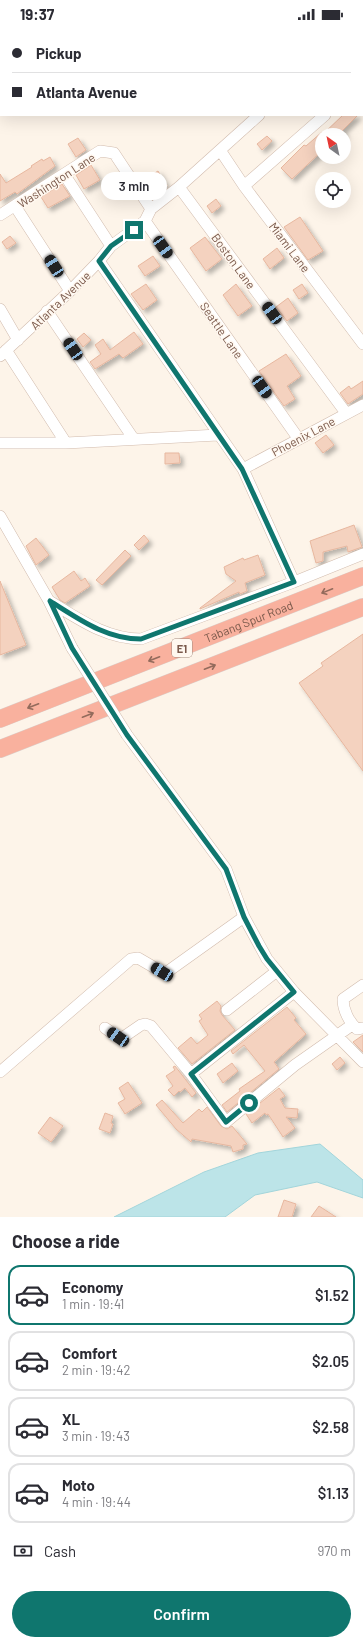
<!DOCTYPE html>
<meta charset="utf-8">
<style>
body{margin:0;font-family:Barlow,sans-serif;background:#f2f2f3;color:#2b2b33;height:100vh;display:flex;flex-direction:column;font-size:15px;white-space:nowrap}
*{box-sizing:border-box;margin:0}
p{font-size:13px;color:#7c7c81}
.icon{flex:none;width:22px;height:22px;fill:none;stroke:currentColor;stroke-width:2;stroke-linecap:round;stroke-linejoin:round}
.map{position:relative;height:1189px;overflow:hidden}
.side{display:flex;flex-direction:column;background:#fff;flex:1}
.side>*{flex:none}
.top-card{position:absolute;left:0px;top:0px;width:363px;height:88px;box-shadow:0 4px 16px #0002;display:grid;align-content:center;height:88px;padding:0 12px;background:#fff}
.needle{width:26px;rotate:327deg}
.buttons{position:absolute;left:315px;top:100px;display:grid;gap:8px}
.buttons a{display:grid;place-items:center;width:36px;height:36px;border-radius:50%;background:#fff;box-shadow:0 4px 16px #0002;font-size:20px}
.end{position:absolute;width:18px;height:18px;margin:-9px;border:5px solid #0f766e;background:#fff;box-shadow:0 0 0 2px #fff}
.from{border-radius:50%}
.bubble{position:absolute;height:28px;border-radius:14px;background:#fff;box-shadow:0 4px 16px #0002;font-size:13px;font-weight:600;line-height:28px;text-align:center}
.car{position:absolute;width:12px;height:24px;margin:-12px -6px;border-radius:5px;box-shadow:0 0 3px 1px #0007;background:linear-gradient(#222 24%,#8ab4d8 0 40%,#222 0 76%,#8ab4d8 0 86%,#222 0)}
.top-card b{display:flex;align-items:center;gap:14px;height:38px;font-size:15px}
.top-card b+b{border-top:1px solid #e1e1e2}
.top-card i{width:10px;height:10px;background:#2b2b33}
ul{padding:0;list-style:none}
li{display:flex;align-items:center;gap:12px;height:60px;margin:0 8px 6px;padding:0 4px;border:2px solid #e1e1e2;border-radius:12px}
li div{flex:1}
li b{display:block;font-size:15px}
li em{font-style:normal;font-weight:600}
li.on{border-color:#0f766e}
li>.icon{width:36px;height:36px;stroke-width:1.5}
h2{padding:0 12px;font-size:18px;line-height:48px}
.pay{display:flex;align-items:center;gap:10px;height:44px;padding:0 12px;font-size:15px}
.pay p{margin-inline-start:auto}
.button{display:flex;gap:8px;margin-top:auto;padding:8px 12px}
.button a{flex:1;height:46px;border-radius:24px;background:#0f766e;color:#fff;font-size:16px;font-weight:600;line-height:46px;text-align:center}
.status{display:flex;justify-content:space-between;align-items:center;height:28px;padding:0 20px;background:#fff;direction:ltr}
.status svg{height:11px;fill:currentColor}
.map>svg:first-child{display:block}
</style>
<div class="status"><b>19:37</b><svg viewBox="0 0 49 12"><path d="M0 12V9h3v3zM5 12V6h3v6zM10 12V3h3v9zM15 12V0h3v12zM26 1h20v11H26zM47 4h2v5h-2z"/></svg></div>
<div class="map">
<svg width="363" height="1189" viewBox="0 0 363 1189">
<defs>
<filter id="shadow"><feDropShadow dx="3.5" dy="3.5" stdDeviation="2" flood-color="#0004"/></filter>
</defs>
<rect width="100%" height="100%" fill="#fdf4e9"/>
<path fill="#bce4e8" stroke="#a2d5db" d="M320,1116L363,1152V1170L317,1154L255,1167L225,1189H114L204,1144L258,1125Z"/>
<path fill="#f4d2bf" stroke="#e7b79f" filter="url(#shadow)" d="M343,87H358L342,103L346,107H322V123L292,151L281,140L304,117L306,118L322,104V107Z
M267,108L272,113L262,122L257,116Z
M78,110L86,122L76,129L68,116Z
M50,129L55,138L17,166L15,164L0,173V146L6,155L32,139L31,138L42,131L43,133Z
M91,137L100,152L84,161L76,147Z
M158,143L167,158L151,168L142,153Z
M62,156L70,168L48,180L41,169Z
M216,171L221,178L212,185L207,178Z
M300,189L323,223L308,232L284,199Z
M10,208L16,215L7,221L2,214Z
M205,209L222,231L206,243L190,220Z
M277,220L284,230L270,241L263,231Z
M153,228L160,238L145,248L138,238Z
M146,256L157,272L143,282L131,266Z
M236,256L252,278L238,288L223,267Z
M302,256L308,265L299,271L293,262Z
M288,270L298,285L287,293L276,279Z
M134,304L143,316L123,330L119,326L95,341L90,334L101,326L95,317L103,311L110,322Z
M84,305L91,312L83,319L77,311Z
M286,326L301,348L287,358L295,371L284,378L259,343Z
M363,353V366L348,376L340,365L349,358L351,361Z
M326,407L334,417L323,425L315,415Z
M165,425H179L180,435L165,436Z
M354,497L362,519L348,524L347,518L323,524V533L316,535L310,513Z
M144,507L149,513L139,522L134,517Z
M36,510L49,527L36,537L26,518Z
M125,522L131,528L102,557L96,552Z
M258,527L265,547L245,555L247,563L240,566L239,564L200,581V580L236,553L226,546L224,539L243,530L244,532Z
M74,543L81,553L85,550L90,558L65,575L60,572L52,559Z
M0,553L26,617L0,627Z
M363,606V743L299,655L323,638L321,635Z
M217,973L221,978L220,983L222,987L235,1002L192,1036L178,1020L191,1009L197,1016L208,1007L199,993L202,991L199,987Z
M287,979L296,990L294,992L306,1006L274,1034L279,1041L227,1084L222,1077L240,1063L239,1061L265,1043L244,1017L233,1026L231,1023Z
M363,1007V1024L353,1014Z
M340,1029L345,1035L337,1042L332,1036Z
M232,1035L238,1043L223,1055L217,1046Z
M175,1038L196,1065L192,1069L185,1060L180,1064L179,1063L174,1068L168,1062L173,1058L166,1048L175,1042L173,1039Z
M128,1054L142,1075L125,1086L118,1075L125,1071L119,1060Z
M279,1060L285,1068L280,1071L285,1080L298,1081L297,1090L286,1089L295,1100L283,1109L268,1086L266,1087L265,1085L252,1095L246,1086Z
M162,1072L183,1095L199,1081L202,1084L207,1079L221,1098L227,1101L232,1098L247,1116L243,1117V1121L233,1124L231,1118L192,1111L191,1114L176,1101L156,1077Z
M105,1085L113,1088L111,1095L113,1096L110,1105L99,1101Z
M50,1089L63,1098L51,1114L38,1105Z
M284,1172L296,1176L292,1189H278Z
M319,1178L336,1189H311Z"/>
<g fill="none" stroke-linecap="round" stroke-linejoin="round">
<g stroke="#d1bbad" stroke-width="12">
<path id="minor" d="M311,0L312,1
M35,1L36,0
M351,1L352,0
M0,31L1,30
M362,54L363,53
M220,122L244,158L363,316
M64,146L111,218
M244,158L325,87
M179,159L346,385
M15,178L70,263
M0,187L100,123L114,125L151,181
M145,193L298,410
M99,233L243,441L294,554
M0,281L18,312
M47,283L133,410
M6,322L66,415
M0,328L70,263L99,233L111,218L145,193L151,181L179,159L259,87
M0,415H66L218,407
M243,441L363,377
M0,488L49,573L72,620
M49,573C79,591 106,611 141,611L294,554L363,526
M127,707L226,841L244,889L267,931L294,964L363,1034
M363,957L343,971C343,982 349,994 357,1001L363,1000
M227,982L277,943
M105,1000L118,1009L122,1010L141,997L145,996L151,998L191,1046L226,1094L295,1037L352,997
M0,1044L131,931L138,930L162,944H167L244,889
M191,1046L294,964"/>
</g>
<g stroke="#dad1cd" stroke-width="18">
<g id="highway">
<path id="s1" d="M0,691L363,548"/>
<path d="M0,721L363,579"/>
</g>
</g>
<use href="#minor" stroke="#fff" stroke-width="11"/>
<use href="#highway" stroke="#f9b19e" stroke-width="17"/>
<g stroke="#d1bbad" stroke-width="12" stroke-linecap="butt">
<path id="minor-bridge" d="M72,620L127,707"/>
</g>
<use href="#minor-bridge" stroke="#fff" stroke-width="11"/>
</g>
<defs><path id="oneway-shaft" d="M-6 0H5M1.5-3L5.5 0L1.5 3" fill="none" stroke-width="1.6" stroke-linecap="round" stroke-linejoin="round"/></defs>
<g stroke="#936b5c">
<use href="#oneway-shaft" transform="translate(327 563) rotate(158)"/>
<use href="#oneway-shaft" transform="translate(154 631) rotate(159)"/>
<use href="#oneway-shaft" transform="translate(210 639) rotate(-21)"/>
<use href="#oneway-shaft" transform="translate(33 678) rotate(159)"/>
<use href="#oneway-shaft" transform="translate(88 687) rotate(-21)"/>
</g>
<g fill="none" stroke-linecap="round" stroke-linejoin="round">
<path stroke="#0f766e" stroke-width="5" d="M134,202L111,218L99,233L242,441L294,554L141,611C106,611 79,591 50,573L72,620L127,707L226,841L244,889L259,918L267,931L294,964L191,1046L226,1094L249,1075"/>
</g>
<g text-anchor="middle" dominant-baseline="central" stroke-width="3" stroke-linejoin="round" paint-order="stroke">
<rect fill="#fff8f0" stroke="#a2897c" stroke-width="1" x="172" y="611" width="20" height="18" rx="3"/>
<g font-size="11" font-weight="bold" fill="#7a594b">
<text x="182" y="620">E1</text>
</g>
<g font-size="12" fill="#7a594b" stroke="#fff8f0">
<text transform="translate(56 152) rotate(-33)">Washington Lane</text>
<text transform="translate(290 219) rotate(53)">Miami Lane</text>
<text transform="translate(234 233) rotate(54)">Boston Lane</text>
<text transform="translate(60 272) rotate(-44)">Atlanta Avenue</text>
<text transform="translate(222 302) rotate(55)">Seattle Lane</text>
<text transform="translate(303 408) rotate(-28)">Phoenix Lane</text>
<text stroke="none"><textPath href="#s1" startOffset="267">Tabang Spur Road</textPath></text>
</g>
</g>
</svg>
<div class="buttons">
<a><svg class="needle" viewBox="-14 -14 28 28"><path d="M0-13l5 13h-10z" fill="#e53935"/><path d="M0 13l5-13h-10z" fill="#7c7c81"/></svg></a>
<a><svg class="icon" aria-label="locate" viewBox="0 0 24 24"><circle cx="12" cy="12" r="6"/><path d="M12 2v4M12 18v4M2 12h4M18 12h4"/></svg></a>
</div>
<i class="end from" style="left:249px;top:1075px"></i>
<i class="end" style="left:134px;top:202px"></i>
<div class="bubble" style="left:101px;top:144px;width:66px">3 min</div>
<i class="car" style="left:163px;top:219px;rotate:145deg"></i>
<i class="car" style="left:54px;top:238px;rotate:327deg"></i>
<i class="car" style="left:272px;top:285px;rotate:324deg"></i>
<i class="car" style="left:73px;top:321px;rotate:326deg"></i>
<i class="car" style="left:262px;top:359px;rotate:145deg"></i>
<i class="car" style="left:162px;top:944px;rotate:302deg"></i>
<i class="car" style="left:118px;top:1009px;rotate:305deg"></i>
<div class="top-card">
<b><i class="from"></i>Pickup</b>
<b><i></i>Atlanta Avenue</b>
</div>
</div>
<section class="side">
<h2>Choose a ride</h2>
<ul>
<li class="on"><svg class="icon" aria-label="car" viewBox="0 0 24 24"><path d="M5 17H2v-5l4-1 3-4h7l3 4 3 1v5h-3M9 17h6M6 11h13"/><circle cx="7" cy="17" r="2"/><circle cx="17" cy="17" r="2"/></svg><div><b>Economy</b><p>1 min · 19:41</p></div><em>$1.52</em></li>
<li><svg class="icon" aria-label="car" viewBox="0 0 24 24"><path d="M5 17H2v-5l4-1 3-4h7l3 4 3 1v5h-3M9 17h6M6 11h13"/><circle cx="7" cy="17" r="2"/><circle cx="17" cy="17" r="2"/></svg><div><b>Comfort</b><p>2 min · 19:42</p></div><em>$2.05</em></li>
<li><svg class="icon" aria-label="car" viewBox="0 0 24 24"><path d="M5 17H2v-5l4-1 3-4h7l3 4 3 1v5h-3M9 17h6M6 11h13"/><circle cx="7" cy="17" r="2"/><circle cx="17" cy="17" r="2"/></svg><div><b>XL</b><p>3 min · 19:43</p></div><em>$2.58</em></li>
<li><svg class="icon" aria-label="car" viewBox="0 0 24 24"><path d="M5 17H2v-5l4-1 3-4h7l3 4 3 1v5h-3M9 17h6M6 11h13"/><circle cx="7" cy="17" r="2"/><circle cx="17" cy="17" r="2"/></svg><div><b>Moto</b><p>4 min · 19:44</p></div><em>$1.13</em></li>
</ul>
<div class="pay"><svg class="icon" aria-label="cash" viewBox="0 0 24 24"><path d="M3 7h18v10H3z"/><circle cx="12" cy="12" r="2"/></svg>Cash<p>970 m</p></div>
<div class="button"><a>Confirm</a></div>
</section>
